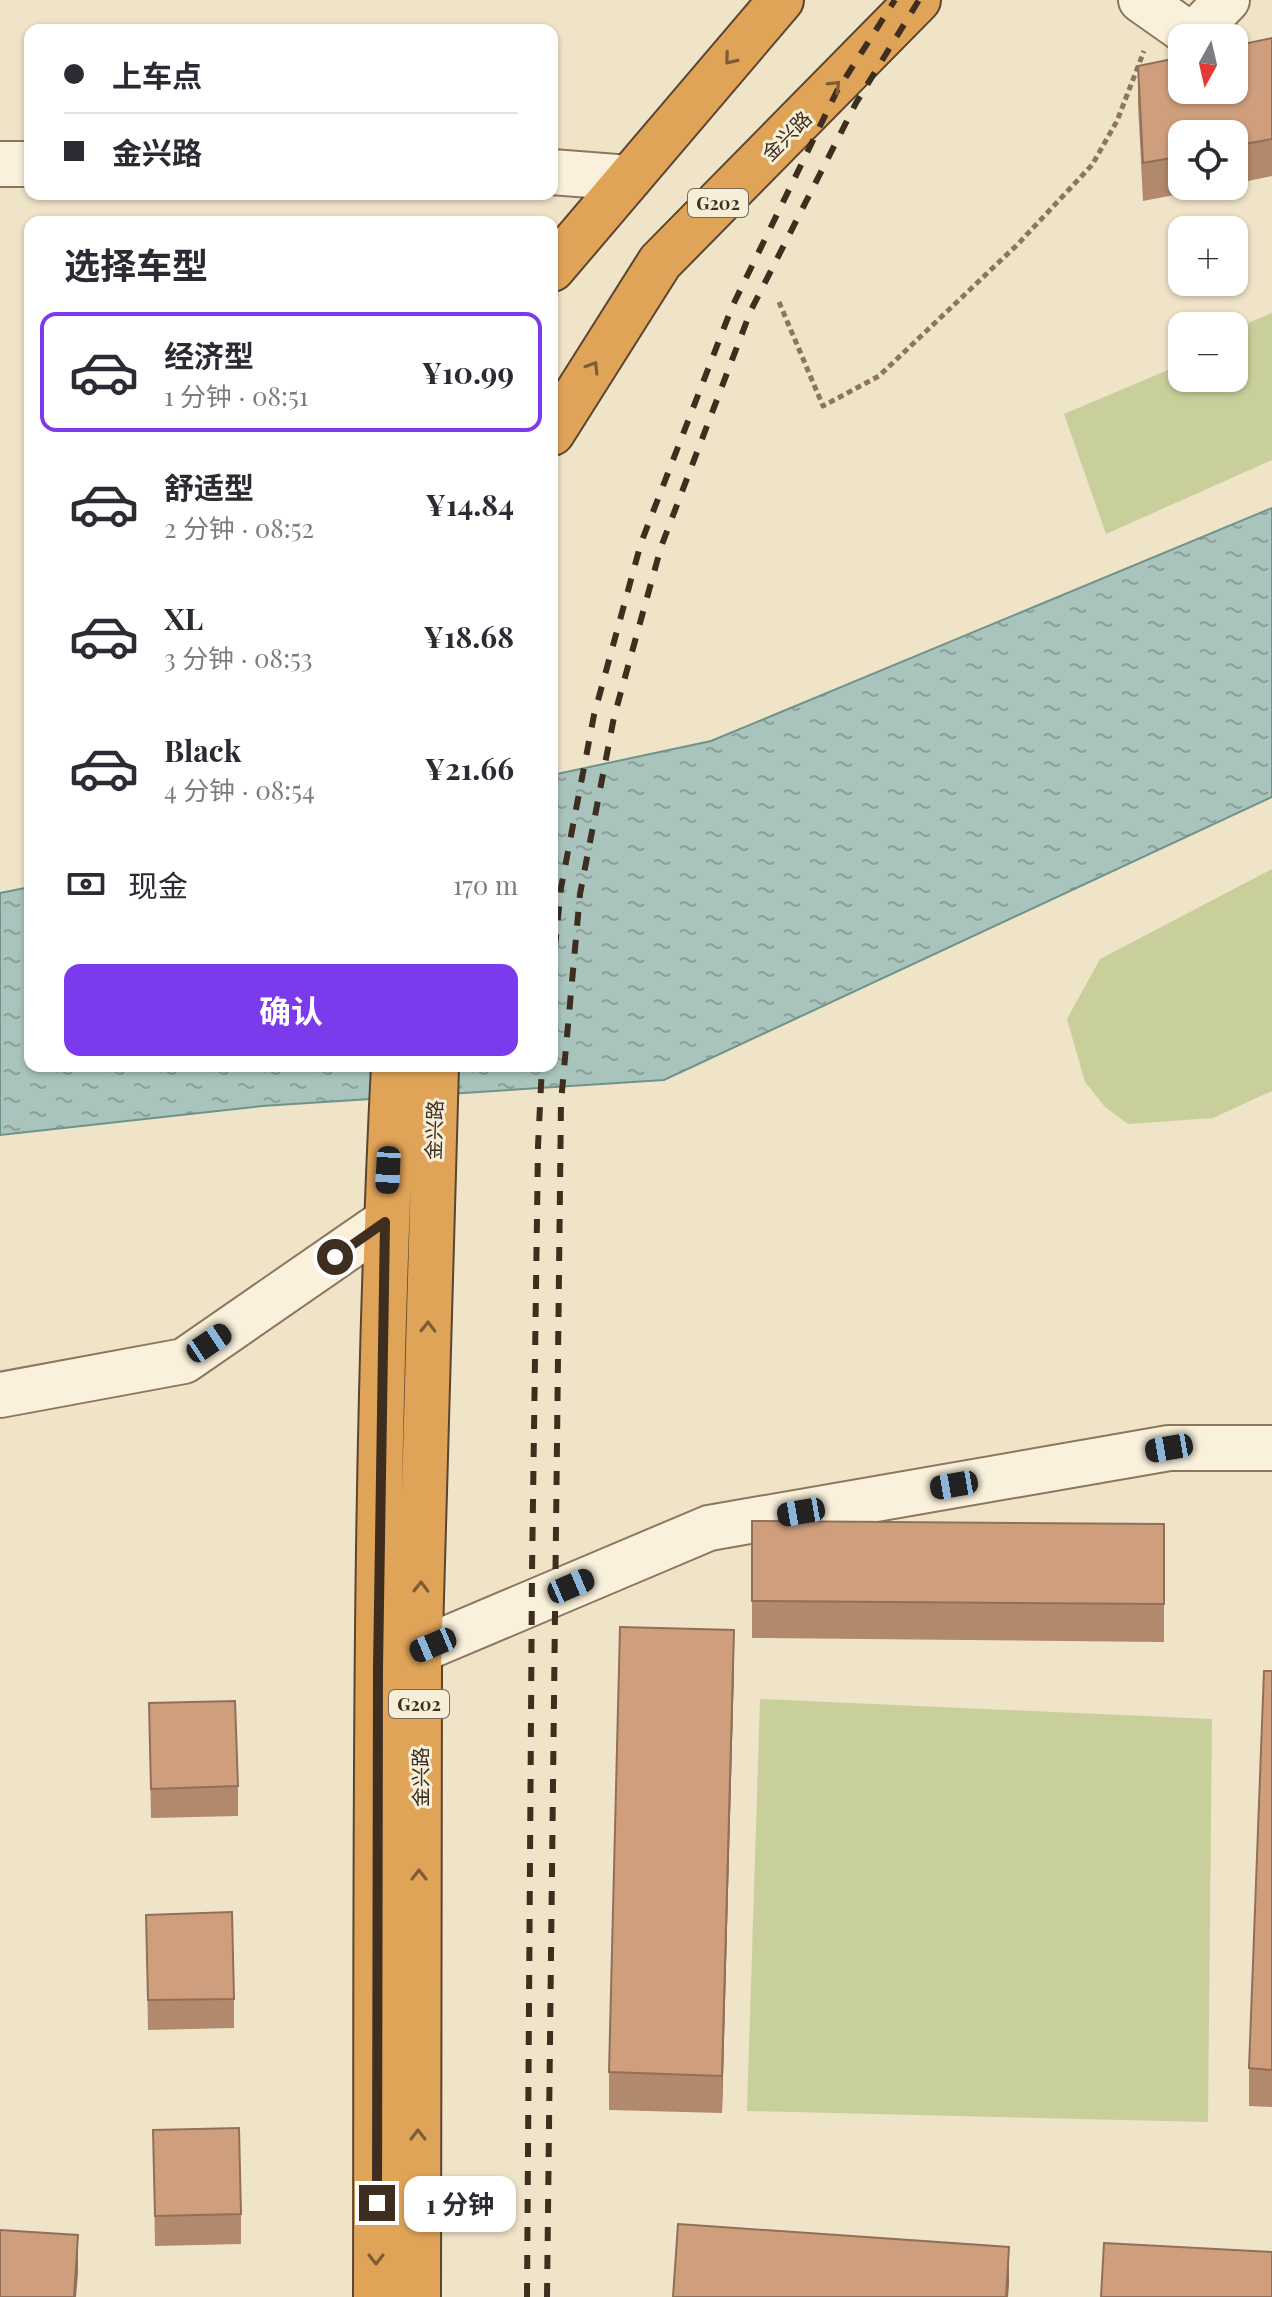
<!DOCTYPE html>
<html lang="zh">
<meta charset="utf-8">
<style>
body{margin:0;font-family:"Playfair Display","Noto Sans SC",serif;background:#f7f7f7;color:#2b2b33;height:100vh;display:flex;flex-direction:column;font-size:30px;white-space:nowrap}
*{box-sizing:border-box;margin:0}
p{font-size:26px;color:#7c7c81}
.icon{flex:none;width:44px;height:44px;fill:none;stroke:currentColor;stroke-width:2;stroke-linecap:round;stroke-linejoin:round}
.map{position:relative;flex:1;overflow:hidden}
.drawer{position:absolute;left:24px;top:216px;width:534px;height:856px;display:flex;flex-direction:column;background:#fff;border-radius:16px;box-shadow:0 2px 6px #0004}
.drawer>*{flex:none}
.banner{position:absolute;left:24px;top:24px;width:534px;height:176px;border-radius:16px;box-shadow:0 2px 6px #0004;display:grid;align-content:center;height:176px;padding:0 40px;background:#fff}
.needle{width:52px;rotate:188deg}
.controls{position:absolute;left:1168px;top:24px;display:grid;gap:16px}
.controls a{display:grid;place-items:center;width:80px;height:80px;border-radius:16px;background:#fff;box-shadow:0 2px 6px #0004;font-size:40px}
.end{position:absolute;width:36px;height:36px;margin:-18px;border:10px solid #3d2e20;background:#fff;box-shadow:0 0 0 4px #fff}
.from{border-radius:50%}
.bubble{position:absolute;height:56px;border-radius:16px;background:#fff;box-shadow:0 2px 6px #0004;font-size:26px;font-weight:700;line-height:56px;text-align:center}
.car{position:absolute;width:24px;height:48px;margin:-24px -12px;border-radius:10px;box-shadow:0 0 6px 2px #0007;background:linear-gradient(#222 24%,#8ab4d8 0 40%,#222 0 76%,#8ab4d8 0 86%,#222 0)}
.banner b{display:flex;align-items:center;gap:28px;height:76px;font-size:30px}
.banner b+b{border-top:2px solid #e1e1e2}
.banner i{width:20px;height:20px;background:#2b2b33}
ul{padding:0;list-style:none}
li{display:flex;align-items:center;gap:24px;height:120px;margin:0 16px 12px;padding:0 24px;border:4px solid transparent;border-radius:16px}
li div{flex:1}
li b{display:block;font-size:30px}
li em{font-style:normal;font-weight:700}
li.active{border-color:#7c3aed}
li>.icon{width:72px;height:72px;stroke-width:1.5}
h2{padding:0 40px;font-size:36px;line-height:96px}
.pay{display:flex;align-items:center;gap:20px;height:88px;padding:0 40px;font-size:30px}
.pay p{margin-inline-start:auto}
.cta{display:flex;gap:16px;margin-top:auto;padding:16px 40px}
.cta a{flex:1;height:92px;border-radius:16px;background:#7c3aed;color:#fff;font-size:32px;font-weight:700;line-height:92px;text-align:center}
.map>svg:first-child{display:block}
</style>
<div class="map">
<svg width="1272" height="2297" viewBox="0 0 1272 2297">
<defs>
<pattern id="water-ripples" width="26" height="14" patternUnits="userSpaceOnUse" patternTransform="scale(2)"><rect width="26" height="14" fill="#a9c4bc"/><path d="M2 4q2-2 4 0t4 0M15 11q2-2 4 0t4 0" fill="none" stroke="#8ba098"/></pattern>
</defs>
<rect width="100%" height="100%" fill="#f0e4c8"/>
<path fill="#c9cf9b" d="M1272,313V460L1106,534L1064,414L1182,364V378H1234V342L1238,340L1234,329Z
M1272,869V1091L1213,1118L1128,1124L1105,1107L1085,1082L1067,1019L1100,959Z
M760,1699L1212,1719L1208,2122L747,2111Z"/>
<path fill="url(#water-ripples)" stroke="#6f938a" stroke-width="2" d="M1272,508V797L664,1080L262,1106L0,1135V893L30,887V1066H552V775L711,741Z"/>
<g fill="none" stroke-linecap="round" stroke-linejoin="round">
<g stroke="#8d765c" stroke-width="48">
<path id="minor" d="M1141,0L1192,36L1227,0
M0,164H30
M552,172L629,178
M0,1395L184,1361L385,1222
M385,1665L709,1528L1169,1448H1272"/>
</g>
<g stroke="#5b4430" stroke-width="48">
<path id="highway" d="M552,269L781,0
M552,433L660,262L918,0
M376,2297C377,1887 373,1476 394,1066
M418,2297L419,1669L436,1066"/>
</g>
<path stroke="#8d765c" stroke-width="5" stroke-dasharray="6 4" stroke-linecap="butt" d="M779,302L823,406L879,376L1017,245L1092,165L1117,121L1144,51"/>
<use href="#minor" stroke="#faf1dc" stroke-width="44"/>
<use href="#highway" stroke="#e0a458" stroke-width="44"/>
<path stroke="#3d2e20" stroke-width="6" stroke-dasharray="14 14" stroke-linecap="butt" d="M552,976L561,888L594,715L641,543L732,307L837,91L895,0
M527,2297L532,1572L538,1146L542,1066
M547,2297L561,1102L580,894L614,717L661,547L751,310L856,103L919,0"/>
</g>
<path fill="#b2896c" d="M1272,38V176L1234,184V134H1182V186H1221L1143,201L1138,104V66Z
M752,1521L1164,1524V1642L752,1638Z
M734,1668L722,2113L609,2110V2072Z
M1272,1671V2107L1249,2106V2068Z
M149,1703L238,1786V1816L151,1818Z
M146,1915L234,1999V2028L148,2030Z
M153,2130L241,2214V2244L155,2246Z"/>
<path fill="#916f58" d="M734,1630V1668L722,2113V2076Z
M78,2235V2273L76,2297H74Z
M1009,2247V2285L1008,2297H1006Z"/>
<path fill="#cf9f7d" stroke="#916f58" stroke-width="2" d="M1272,38V139L1234,146V134H1182V156L1143,163L1138,66L1182,57V90H1234V46Z
M752,1521L1164,1524V1604L752,1601Z
M620,1627L734,1630L722,2076L609,2072Z
M1264,1671H1272V2070L1249,2068Z
M235,1701L238,1786L151,1789L149,1703Z
M232,1912L234,1999L148,2000L146,1915Z
M239,2128L241,2214L155,2216L153,2130Z
M678,2224L1009,2247L1006,2297H673Z
M0,2230L78,2235L74,2297H0Z
M1104,2243L1272,2252V2297H1101Z"/>
<defs><path id="oneway-chevron" d="M-2-3.5L2.5 0L-2 3.5" fill="none" stroke-width="1.6" stroke-linecap="round" stroke-linejoin="round" transform="scale(2)"/></defs>
<g stroke="#7e5d36">
<use href="#oneway-chevron" transform="translate(730 59) rotate(130)"/>
<use href="#oneway-chevron" transform="translate(835 86) rotate(-45)"/>
<use href="#oneway-chevron" transform="translate(593 367) rotate(-58)"/>
<use href="#oneway-chevron" transform="translate(428 1327) rotate(-89)"/>
<use href="#oneway-chevron" transform="translate(421 1587) rotate(-89)"/>
<use href="#oneway-chevron" transform="translate(419 1875) rotate(-90)"/>
<use href="#oneway-chevron" transform="translate(418 2135) rotate(-90)"/>
<use href="#oneway-chevron" transform="translate(376 2259) rotate(90)"/>
</g>
<g fill="none" stroke-linecap="round" stroke-linejoin="round">
<path stroke="#3d2e20" stroke-width="10" d="M335,1257L385,1222L378,1668L377,2203"/>
</g>
<g text-anchor="middle" dominant-baseline="central" stroke-width="6" stroke-linejoin="round" paint-order="stroke">
<g fill="#f7eed8" stroke="#756857" stroke-width="2">
<rect x="688" y="189" width="60" height="28" rx="6"/>
<rect x="389" y="1690" width="60" height="28" rx="6"/>
</g>
<g font-size="18" font-weight="bold" fill="#3d2e20">
<text x="718" y="203">G202</text>
<text x="419" y="1704">G202</text>
</g>
<g font-size="20" fill="#3d2e20" stroke="#f7eed8">
<text transform="translate(786 135) rotate(-45)">金兴路</text>
<text transform="translate(433 1130) rotate(-88)">金兴路</text>
<text transform="translate(419 1777) rotate(-90)">金兴路</text>
</g>
</g>
</svg>
<div class="controls">
<a><svg class="needle" viewBox="-14 -14 28 28"><path d="M0-13l5 13h-10z" fill="#e53935"/><path d="M0 13l5-13h-10z" fill="#7c7c81"/></svg></a>
<a><svg class="icon" aria-label="locate" viewBox="0 0 24 24"><circle cx="12" cy="12" r="6"/><path d="M12 2v4M12 18v4M2 12h4M18 12h4"/></svg></a>
<a>+</a>
<a>−</a>
</div>
<i class="end from" style="left:335px;top:1257px"></i>
<i class="end" style="left:377px;top:2203px"></i>
<div class="bubble" style="left:404px;top:2176px;width:112px">1 分钟</div>
<i class="car" style="left:388px;top:1170px;rotate:183deg"></i>
<i class="car" style="left:209px;top:1343px;rotate:56deg"></i>
<i class="car" style="left:1169px;top:1448px;rotate:260deg"></i>
<i class="car" style="left:954px;top:1485px;rotate:260deg"></i>
<i class="car" style="left:801px;top:1512px;rotate:260deg"></i>
<i class="car" style="left:571px;top:1586px;rotate:67deg"></i>
<i class="car" style="left:433px;top:1645px;rotate:247deg"></i>
<div class="banner">
<b><i class="from"></i>上车点</b>
<b><i></i>金兴路</b>
</div>
<section class="drawer">
<h2>选择车型</h2>
<ul>
<li class="active"><svg class="icon" aria-label="car" viewBox="0 0 24 24"><path d="M5 17H2v-5l4-1 3-4h7l3 4 3 1v5h-3M9 17h6M6 11h13"/><circle cx="7" cy="17" r="2"/><circle cx="17" cy="17" r="2"/></svg><div><b>经济型</b><p>1 分钟 · 08:51</p></div><em>¥10.99</em></li>
<li><svg class="icon" aria-label="car" viewBox="0 0 24 24"><path d="M5 17H2v-5l4-1 3-4h7l3 4 3 1v5h-3M9 17h6M6 11h13"/><circle cx="7" cy="17" r="2"/><circle cx="17" cy="17" r="2"/></svg><div><b>舒适型</b><p>2 分钟 · 08:52</p></div><em>¥14.84</em></li>
<li><svg class="icon" aria-label="car" viewBox="0 0 24 24"><path d="M5 17H2v-5l4-1 3-4h7l3 4 3 1v5h-3M9 17h6M6 11h13"/><circle cx="7" cy="17" r="2"/><circle cx="17" cy="17" r="2"/></svg><div><b>XL</b><p>3 分钟 · 08:53</p></div><em>¥18.68</em></li>
<li><svg class="icon" aria-label="car" viewBox="0 0 24 24"><path d="M5 17H2v-5l4-1 3-4h7l3 4 3 1v5h-3M9 17h6M6 11h13"/><circle cx="7" cy="17" r="2"/><circle cx="17" cy="17" r="2"/></svg><div><b>Black</b><p>4 分钟 · 08:54</p></div><em>¥21.66</em></li>
</ul>
<div class="pay"><svg class="icon" aria-label="cash" viewBox="0 0 24 24"><path d="M3 7h18v10H3z"/><circle cx="12" cy="12" r="2"/></svg>现金<p>170 m</p></div>
<div class="cta"><a>确认</a></div>
</section>
</div>
